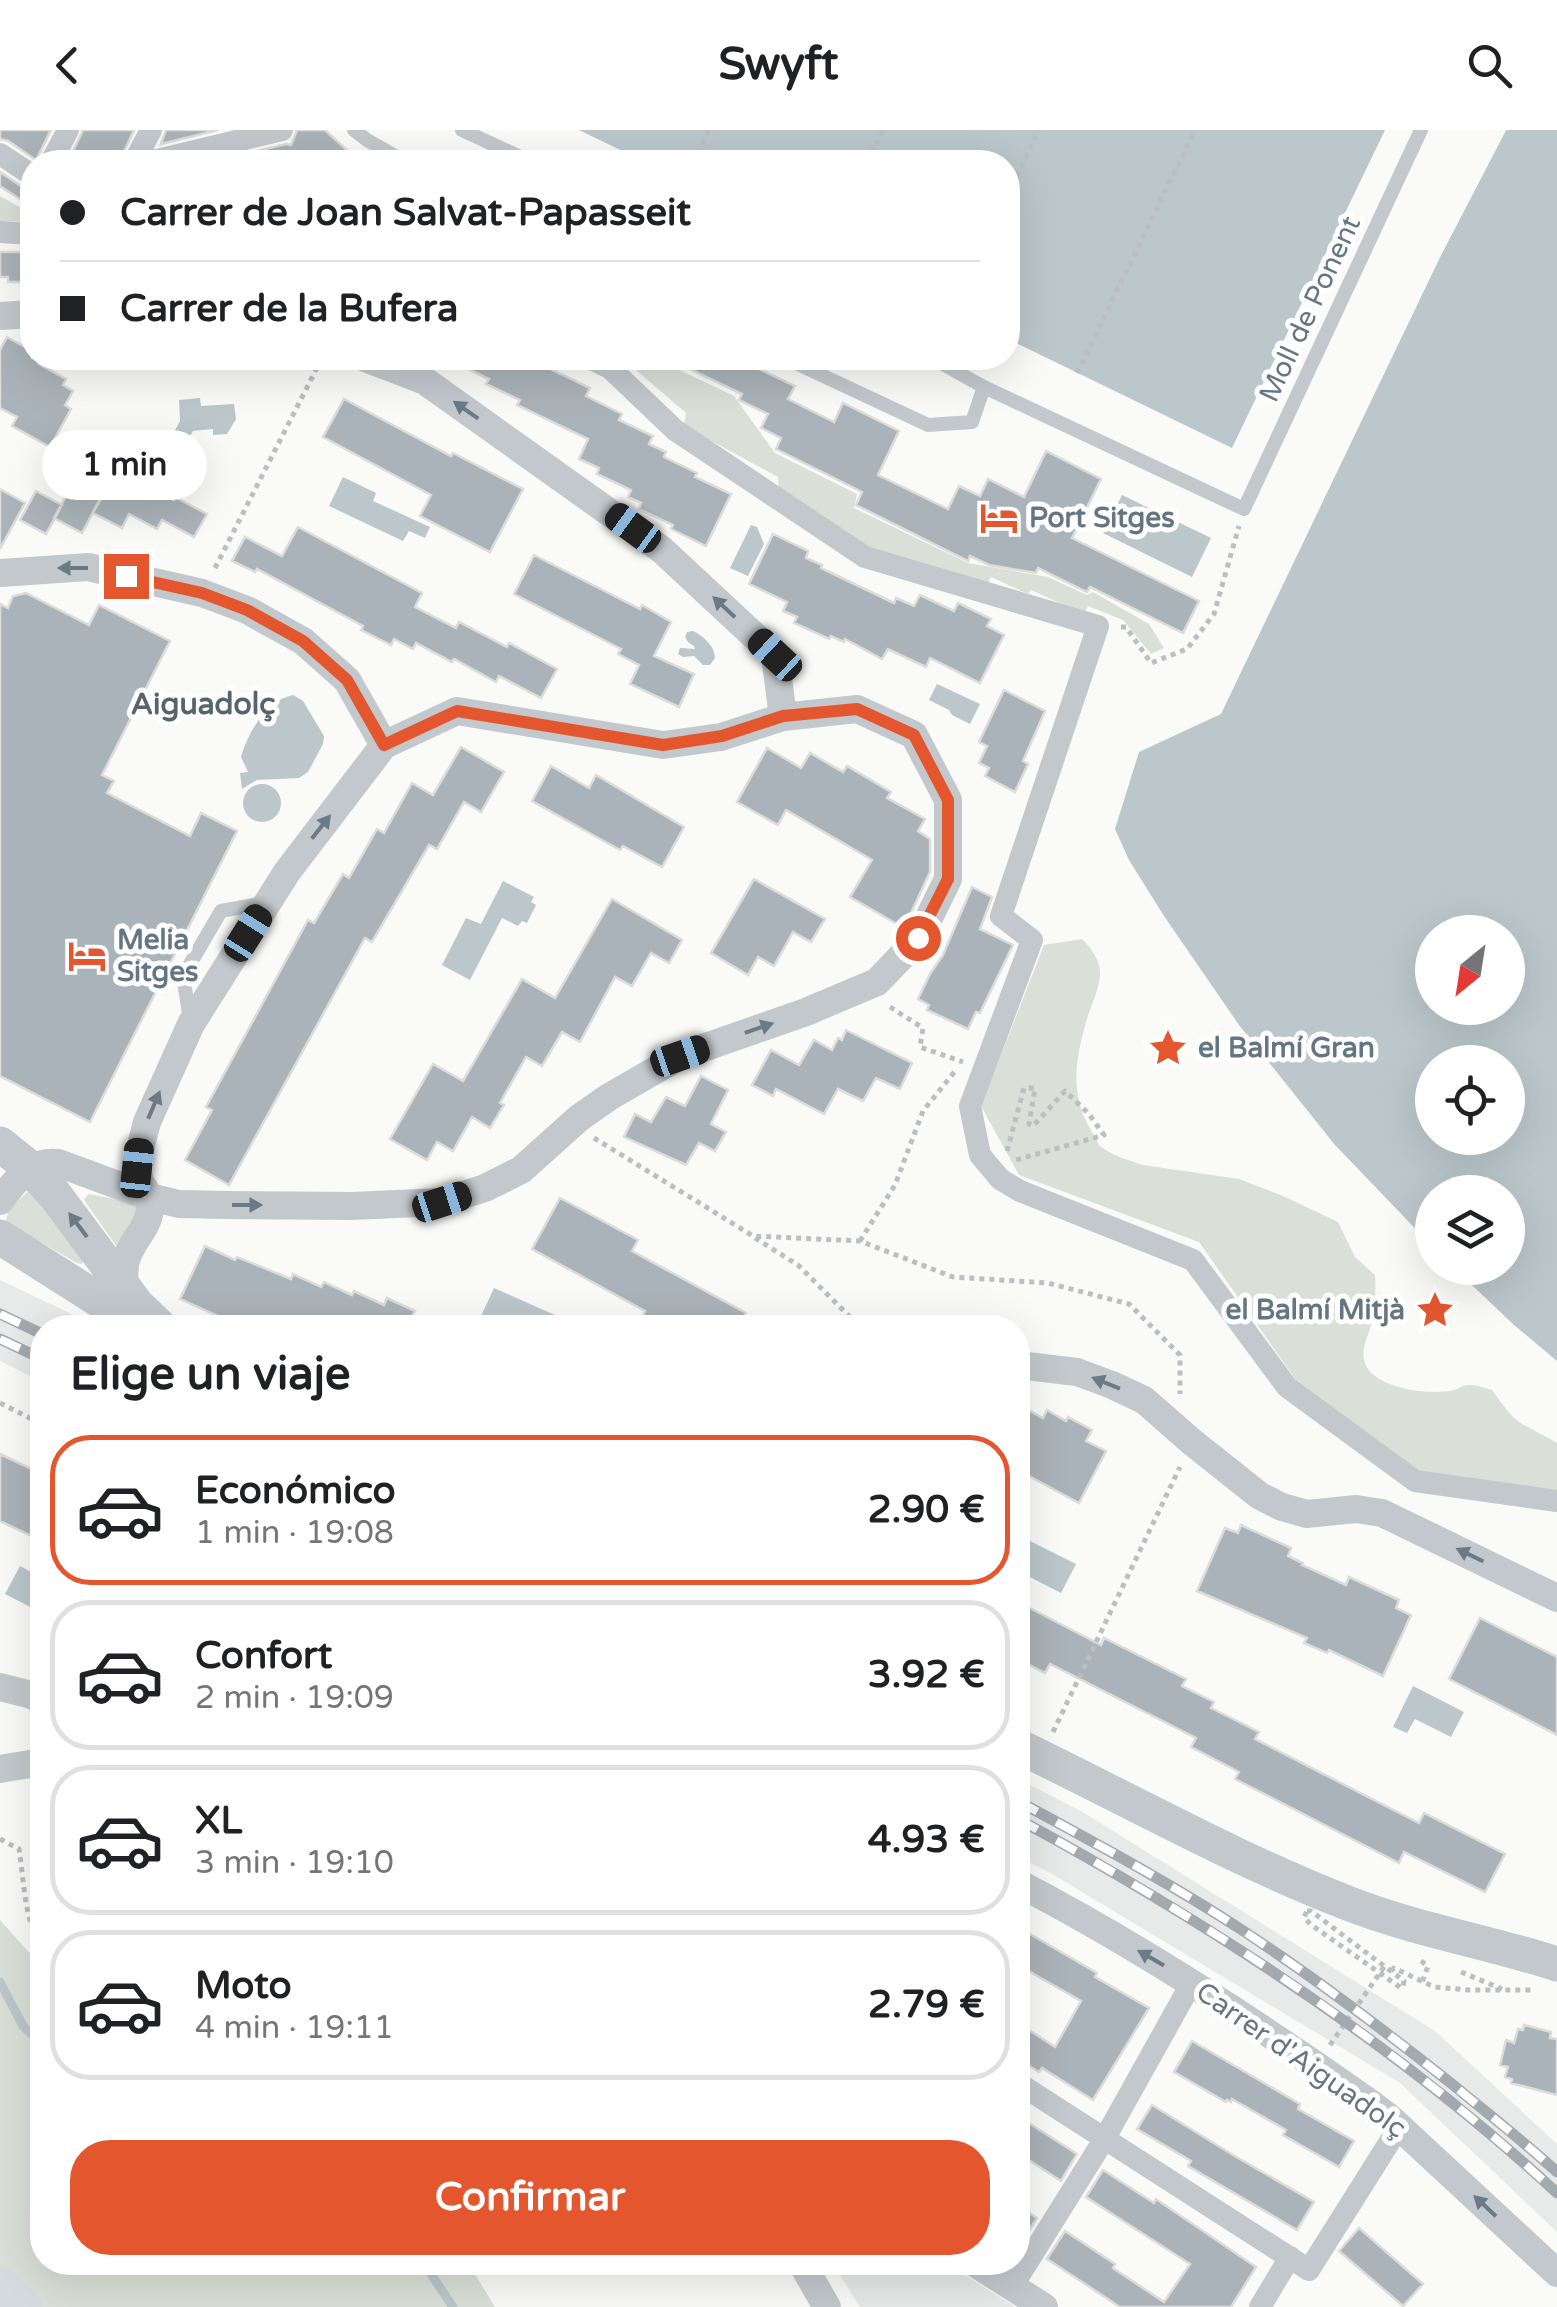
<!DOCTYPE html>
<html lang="es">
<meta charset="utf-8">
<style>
body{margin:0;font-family:"Varela Round",sans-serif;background:#f6f6f6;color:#202124;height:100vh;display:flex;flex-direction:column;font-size:38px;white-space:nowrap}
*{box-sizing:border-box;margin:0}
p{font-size:32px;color:#757577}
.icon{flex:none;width:55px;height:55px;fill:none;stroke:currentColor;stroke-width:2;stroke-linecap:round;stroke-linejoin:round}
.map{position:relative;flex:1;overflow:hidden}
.drawer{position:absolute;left:30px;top:1185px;width:1000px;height:960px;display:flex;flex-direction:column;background:#fff;border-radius:40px;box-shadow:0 10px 40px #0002}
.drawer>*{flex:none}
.guide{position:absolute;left:20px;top:20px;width:1000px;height:220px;border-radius:40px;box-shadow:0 10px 40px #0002;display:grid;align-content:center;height:220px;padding:0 40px;background:#fff}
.needle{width:65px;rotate:210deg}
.controls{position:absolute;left:1415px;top:785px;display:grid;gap:20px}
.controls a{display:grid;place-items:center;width:110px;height:110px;border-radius:50%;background:#fff;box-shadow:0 10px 40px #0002;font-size:50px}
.end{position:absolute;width:45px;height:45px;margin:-22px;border:12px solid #e4572e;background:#fff;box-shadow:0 0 0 5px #fff}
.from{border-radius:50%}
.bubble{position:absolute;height:70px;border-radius:35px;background:#fff;box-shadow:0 10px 40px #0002;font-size:32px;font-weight:700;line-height:70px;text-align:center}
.car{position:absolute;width:30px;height:60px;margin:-30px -15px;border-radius:12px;box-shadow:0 0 8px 2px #0007;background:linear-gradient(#222 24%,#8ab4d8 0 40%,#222 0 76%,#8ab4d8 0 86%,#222 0)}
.guide b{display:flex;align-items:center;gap:35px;height:95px;font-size:38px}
.guide b+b{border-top:2px solid #e0e0e0}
.guide i{width:25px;height:25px;background:#202124}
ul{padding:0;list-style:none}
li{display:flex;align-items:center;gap:30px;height:150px;margin:0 20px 15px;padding:0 20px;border:5px solid #e0e0e0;border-radius:40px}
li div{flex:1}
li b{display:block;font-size:38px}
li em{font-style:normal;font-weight:700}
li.on{border-color:#e4572e}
li>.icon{width:90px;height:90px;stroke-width:1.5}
h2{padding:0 40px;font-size:45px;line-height:120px}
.cta{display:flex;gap:20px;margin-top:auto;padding:20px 40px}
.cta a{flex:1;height:115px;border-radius:40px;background:#e4572e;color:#fff;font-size:40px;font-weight:700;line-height:115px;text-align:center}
header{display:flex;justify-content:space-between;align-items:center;height:130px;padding:0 40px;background:#fff;font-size:45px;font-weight:700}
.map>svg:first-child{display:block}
</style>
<header><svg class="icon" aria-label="back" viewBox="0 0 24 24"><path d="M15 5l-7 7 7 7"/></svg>Swyft<svg class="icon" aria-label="search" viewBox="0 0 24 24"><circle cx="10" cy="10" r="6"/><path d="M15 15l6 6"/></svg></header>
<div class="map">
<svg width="1557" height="2177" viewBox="0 0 1557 2177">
<rect width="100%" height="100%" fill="#fafaf8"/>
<path fill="#e8e9e9" d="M0,1150L99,1197L42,1198V1252L0,1231Z
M1018,1649L1081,1681L1435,1901L1557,2014V2102L1400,1953L1047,1741L1018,1727Z
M832,2133H945L1016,2177H860Z"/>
<path fill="#dadfd7" d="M0,66L32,84V92L0,91Z
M622,228H654L734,266L775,323L857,364L854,378L968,433L1048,447L1087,465L1093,462L1149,494L1164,518L1151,524L1123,490L1088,476L1084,484L1031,460L1028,464L991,447L987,455L871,419L779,362L778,347L684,296L686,283Z
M1082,809C1091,818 1100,830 1100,843C1100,859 1091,874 1087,889C1075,930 1069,964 1092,1002C1093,1004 1099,1015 1100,1016C1111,1025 1130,1031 1143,1035L1239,1049L1283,1066L1338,1092L1355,1127L1375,1145C1376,1160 1375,1178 1372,1192C1369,1204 1361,1218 1364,1230C1370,1259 1431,1266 1454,1260C1462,1258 1461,1255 1469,1255C1476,1255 1485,1258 1492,1260C1499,1269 1505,1279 1513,1287C1525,1298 1543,1304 1557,1313V1365L1415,1342L1296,1250L1199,1112L1019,1045L981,976L1044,815Z
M29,1060L84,1130L82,1134L77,1133L6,1092C6,1079 21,1069 29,1060Z
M89,1064L135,1073C141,1090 126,1103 117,1117L86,1073L84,1069Z
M0,1790L42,1837V2132L468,2133L495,2177H0Z"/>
<path fill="#bbc7cb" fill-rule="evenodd" d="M579,0H1385L1232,318L1008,209V32H645Z
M1506,0H1557V1231L1514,1195L1454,1138H1508V1062H1432V1116L1335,1015L1239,895L1164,786L1129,730L1115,699L1139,622L1221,584L1440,127ZM1432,802H1508V878H1432ZM1432,932H1508V1008H1432Z
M200,268L201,276L234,274L236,289L227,304L213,305V299L193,301L186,313L171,308L180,291L179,270Z
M343,347L376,363L373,371L430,397L425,408L409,401L403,411L329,376Z
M1122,365L1211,408L1192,447L1103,403Z
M751,395L757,397L764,414L748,446L730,438Z
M693,501C703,506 715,516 715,528L710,535H703L694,526L683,527L678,524L680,518L695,519L694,516L688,512L685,507L687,502Z
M937,554L980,574L970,594L952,585L949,580L929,570Z
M293,565L303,571L324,606L323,614L308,642L299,648L257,650L242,659L240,643L248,642L241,627C248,602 267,570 293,565Z
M243 673a19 19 0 1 1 38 0a19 19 0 1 1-38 0Z
M503,751L534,767L531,772L536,775L527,793L522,791L518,796L502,788L470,850L442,835L466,788L481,794Z
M494,1158L555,1185L549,1197L501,1198L496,1195L495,1197H476Z
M1018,1405L1076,1434L1061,1463L1018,1441Z
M20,1436L42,1448V1483L5,1464Z
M1413,1556L1464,1582L1451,1607L1415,1589L1407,1603L1393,1597Z"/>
<path fill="#fafaf8" d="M1500,0H1506L1440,127L1220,584L1213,582L1217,580L1436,125Z"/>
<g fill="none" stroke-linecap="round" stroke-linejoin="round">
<path stroke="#bbc7cb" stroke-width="9" d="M0,1852L23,1896L42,1914
M423,2132L453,2177"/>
</g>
<path fill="#aab3b9" stroke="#dcdcda" stroke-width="2.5" d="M0,0H51L36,30L8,11L0,9Z
M83,0H134L119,32H68Z
M166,0H218L161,14Z
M297,0H325L360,32H211L286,14L291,15Z
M0,42L24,58L32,60V77L0,56Z
M0,122H32V152H8V147H0Z
M7,207L32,221V228H42L39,234L66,249L63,255L73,261L65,275L71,279L50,317L12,296L17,287L0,278V220Z
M445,228H528L590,258L586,266L622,284L619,290L653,306L649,314L666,322L664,327L697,343L695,347L731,364L706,416L671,399L673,395L639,379L641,373L628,367L631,360L597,344L599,338L579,329L588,309L517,275L520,270L486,254L489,249Z
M667,228H736L795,256L788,269L834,292L843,273L899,301L878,345L948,379L959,356L980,366L988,349L1024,367L1046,321L1101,349L1072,408L1199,471L1183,503L1090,457L1087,462L1038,438L1036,443L989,435L970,426L968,431L856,375L862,362L776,319L781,308L761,298L768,284L739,270L742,264Z
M344,269L451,326L453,323L523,359L490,422L420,386L431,365L323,307Z
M111,350L140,366L146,355L174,370L175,367L207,384L194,407L162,390L157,399L129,384L122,398L93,383Z
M74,352L101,367L82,403L54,388Z
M0,359L25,373L0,419Z
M36,361L62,375L46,404L20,390Z
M298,397L422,463L415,477L456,498L459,492L507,517L509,513L557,539L541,568L499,546L496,552L454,529L452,532L416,513L413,519L394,509L391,515L361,500L363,496L257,439L255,442L232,431L245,407L282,426Z
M773,404L808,421L806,428L822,435L821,438L894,473L896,468L914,476L920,465L954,481L958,473L991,489L987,496L1004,505L980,553L930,528L926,537L888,519L882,529L845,509L844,512L831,506L829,509L794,493L797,487L783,481L787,472L749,454Z
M534,425L640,479L642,475L671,492L654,526L694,544L679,577L630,554L639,535L618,524L621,519L514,464Z
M26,463L89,495L99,475L170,511L102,645L114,651L107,663L190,706L201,683L237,701L90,992L0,946V474L8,478L13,466Z
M1004,560L1045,581L1023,631L1028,634L1015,662L985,646L989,638L979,633L987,616L979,612Z
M461,617L504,642L481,682L464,672L437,719L429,715L372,812L365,808L229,1055L185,1030L212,980L206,977L308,790L314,793L343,744L349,748L377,699L384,703L412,653L433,665Z
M767,618L801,638L810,623L843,642L847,636L891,662L887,668L925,689L918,701L930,709V742L904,798L850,767L872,730L786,680L778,695L737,672Z
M551,636L589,658L596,645L684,697L662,737L623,716L620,720L532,671Z
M754,749L825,789L811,812L793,802L774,836L758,827L748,845L711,823Z
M972,757L992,767L980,799L1013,815L980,883L976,882L968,899L927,880L929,875L918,869L930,844L943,825Z
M612,769L682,810L669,833L651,823L632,856L615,847L580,912L562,902L542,936L526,927L500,973L504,975L490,998L472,987L453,1021L437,1012L427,1030L390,1009L433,934L463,951L522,849L555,868Z
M846,900L912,933L900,959L876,948L863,971L838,959L824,984L776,959L773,966L752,955L771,920L799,935L814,910L832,920L838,908L842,910Z
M701,946L728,960L711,994L726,1002L715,1021L699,1013L686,1035L624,1007L635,984L651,992L666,967L685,976Z
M560,1068L638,1110L632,1121L746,1183L738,1198H665L643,1185L645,1181L532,1119Z
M205,1116L235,1130L237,1127L291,1149L293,1144L321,1157L324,1152L352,1165L354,1161L384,1175L387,1168L415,1181L411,1188L432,1198H244L180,1169Z
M1025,1278L1043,1288L1047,1280L1066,1291L1068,1287L1092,1300L1086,1311L1106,1321L1079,1373L1018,1340V1293Z
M0,1324L42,1344V1411L0,1391Z
M1241,1395L1291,1418L1288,1426L1303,1433L1302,1435L1346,1455L1349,1447L1399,1470L1396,1478L1411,1485L1383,1546L1329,1520L1327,1523L1304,1513L1307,1508L1197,1461L1225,1398L1238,1403Z
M1018,1472L1101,1515L1104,1508L1186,1549L1182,1556L1214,1572L1211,1578L1259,1602L1255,1609L1419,1693L1424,1683L1505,1724L1485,1762L1404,1722L1399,1733L1235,1649L1239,1642L1191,1617L1196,1608L1050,1534L1045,1543L1018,1529Z
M1480,1488L1557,1527V1605L1449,1549Z
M1018,1797L1097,1843L1095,1847L1149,1878L1093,1970L1042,1938L1039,1942L1018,1929V1893L1055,1917L1081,1871L1018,1835Z
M1524,1895L1551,1902L1550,1908L1557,1909V1965L1511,1953L1512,1949L1505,1947L1508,1937L1500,1935L1506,1910L1514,1913L1518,1899L1523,1900Z
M1192,1911L1300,1974L1298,1979L1354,2011L1339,2037L1283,2005L1286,2000L1232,1969L1231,1972L1227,1970L1226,1972L1174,1942Z
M1152,1975L1233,2025L1314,2072L1297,2100L1188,2036L1191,2031L1137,1999Z
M1018,1986L1077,2024L1061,2051L1018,2023Z
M1103,2040L1154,2073L1156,2069L1256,2137L1231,2177H1120L1047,2129L1065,2101L1115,2134L1113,2138L1164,2172L1190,2134L1086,2067Z
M1018,2075L1037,2088L1022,2112L1018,2109Z
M1359,2098L1423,2154L1403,2176L1339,2121Z"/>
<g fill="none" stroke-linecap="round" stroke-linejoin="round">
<path stroke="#bbbfc2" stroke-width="5" stroke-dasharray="5 5" stroke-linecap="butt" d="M693,32L709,0
M867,32L883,0
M1008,64L1039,0
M1077,243L1195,0
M215,438L322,228
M1121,497H1126L1151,533L1187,519L1214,484L1239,396
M890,877L923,898L920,917L963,932
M594,1008L753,1106L860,1111L953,1147L1048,1153L1129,1174L1180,1225V1264
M1007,1021L1024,958H1035L1029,994L1033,996L1065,961L1089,984L1104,1005L1016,1030
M755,1108L798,1135L849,1186L852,1198
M860,1111L895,1055L923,981L956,940
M0,1273L42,1294
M1053,1602L1180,1337
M0,1709L19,1719C24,1750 24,1791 42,1817
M1307,1781H1311L1404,1851L1403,1857L1401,1858L1310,1794L1304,1787Z
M1421,1831L1428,1836L1422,1853
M1391,1841L1394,1838L1434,1857L1469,1860H1532
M1461,1842L1502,1859
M1330,1915L1386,1834"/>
<path stroke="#c3c8cc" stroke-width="14" d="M354,0L367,10L406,32
M462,0L531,32
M785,228L928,295L972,292L984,257
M932,228L984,257L1244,379L1421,0
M190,889L183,846L221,781L265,773"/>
<path stroke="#c3c8cc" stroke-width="22" d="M0,24L32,45
M51,32L68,0
M134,32L151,0
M149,32L282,0
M0,102L32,104
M589,228L610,238L675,300L865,427L1098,496L1001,786L1032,810L970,976L980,1025L1000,1049L1020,1061L1193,1130L1287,1257L1415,1351L1557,1371
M1018,1953L1309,2140L1399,1997
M1012,2157L1105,2008L1192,1852
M1260,2177L1290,2127"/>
<path stroke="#c3c8cc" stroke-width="28" d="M0,186L32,184
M365,228L425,251L662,420L775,525L783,587
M0,443L88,437L202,463L247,480L303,511L347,550L384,615
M0,1071C15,1051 30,1030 58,1033L150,1067L179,1074L226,1075L352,1076L441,1072L485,1058L521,1040L579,988L609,967L680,926L806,882L877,852L919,808L948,749V670L914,605L857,579L783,587L721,607L663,615L457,581L384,615L287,742L191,894L147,992L140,1019L137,1038L140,1052L150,1067
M125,1160C124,1149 123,1138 127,1127C136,1103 153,1096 150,1067
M1018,1235L1077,1242L1112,1255L1144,1270L1192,1312L1260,1366L1282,1377L1307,1384L1356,1379L1382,1383L1557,1468
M0,1557L32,1565L42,1571
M0,1639L42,1632
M1018,1753C1141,1817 1257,1893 1370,1973L1391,1989L1557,2143
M801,2132L827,2177
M973,2132L1044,2177"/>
<path stroke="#c3c8cc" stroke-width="35" d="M0,1014L30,1038L55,1065L137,1175L161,1198
M0,1107L99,1170L145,1192
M1018,1616C1128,1669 1236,1730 1350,1774C1417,1800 1489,1812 1557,1834"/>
<path stroke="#d6dbdf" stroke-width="40" d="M0,2157L22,2177"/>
<g stroke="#a2aab0" stroke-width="11">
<path id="rail" d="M0,1184L42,1204
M0,1209L42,1229
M1018,1671C1093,1712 1170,1753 1242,1800C1315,1848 1384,1900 1452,1954C1487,1983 1523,2011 1557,2042
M1018,1689C1210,1793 1396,1914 1557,2063"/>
</g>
<use href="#rail" stroke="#fff" stroke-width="8" stroke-dasharray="22" stroke-linecap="butt"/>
</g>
<defs><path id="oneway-solid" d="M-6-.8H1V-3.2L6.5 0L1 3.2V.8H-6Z" transform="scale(2.5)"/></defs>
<g fill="#6a7a87">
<use href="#oneway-solid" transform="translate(466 280) rotate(-145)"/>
<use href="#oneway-solid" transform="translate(73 438) rotate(180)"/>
<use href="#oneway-solid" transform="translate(724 477) rotate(-137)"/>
<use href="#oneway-solid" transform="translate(321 697) rotate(-52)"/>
<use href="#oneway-solid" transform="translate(759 898) rotate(-19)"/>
<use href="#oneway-solid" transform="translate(154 975) rotate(-67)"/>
<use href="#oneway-solid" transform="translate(247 1075)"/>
<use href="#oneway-solid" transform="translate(78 1095) rotate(-127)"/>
<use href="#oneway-solid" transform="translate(1106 1253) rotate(-158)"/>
<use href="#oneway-solid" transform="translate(1470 1425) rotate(-154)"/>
<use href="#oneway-solid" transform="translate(1151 1828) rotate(-150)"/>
<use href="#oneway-solid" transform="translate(1485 2076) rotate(-137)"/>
</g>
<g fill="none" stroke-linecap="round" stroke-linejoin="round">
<path stroke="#e4572e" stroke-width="12" d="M126,446L202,463L247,480L303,511L347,550L384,615L457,581L663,615L722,606L783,586L857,579L914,605L948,670V749L918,808"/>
</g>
<defs>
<g id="hotel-bare" transform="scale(3)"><path d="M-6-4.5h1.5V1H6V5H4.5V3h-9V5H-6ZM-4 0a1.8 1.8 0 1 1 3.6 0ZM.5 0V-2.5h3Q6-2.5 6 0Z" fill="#e4572e" stroke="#fff" stroke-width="2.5" paint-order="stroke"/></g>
<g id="sight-bare" transform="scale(3)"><path d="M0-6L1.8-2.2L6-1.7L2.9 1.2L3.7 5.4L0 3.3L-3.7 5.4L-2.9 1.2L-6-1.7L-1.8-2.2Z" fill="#e4572e" stroke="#fff" stroke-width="2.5" paint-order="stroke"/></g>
</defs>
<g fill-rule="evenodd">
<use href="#hotel-bare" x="999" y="388"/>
<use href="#hotel-bare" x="87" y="826"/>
<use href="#sight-bare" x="1168" y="918"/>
<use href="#sight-bare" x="1435" y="1180"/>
</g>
<g text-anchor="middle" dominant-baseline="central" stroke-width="10" stroke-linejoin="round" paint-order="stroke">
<g font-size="28" fill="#657683" stroke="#fff">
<text transform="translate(1310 179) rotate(-65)">Moll de Ponent</text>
<text transform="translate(1301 1930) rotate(35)">Carrer d'Aiguadolç</text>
</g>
<g font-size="28" font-weight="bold" fill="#657683" stroke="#fff" text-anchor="start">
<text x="1029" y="388">Port Sitges</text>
<text x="117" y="810">Melia<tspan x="117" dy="32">Sitges</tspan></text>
<text x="1198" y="918">el Balmí Gran</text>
<text x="1405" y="1180" text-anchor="end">el Balmí Mitjà</text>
</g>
<g font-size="30" font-weight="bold" fill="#57646e" stroke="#fff">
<text x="203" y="574">Aiguadolç</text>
</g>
</g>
</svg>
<div class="controls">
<a><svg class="needle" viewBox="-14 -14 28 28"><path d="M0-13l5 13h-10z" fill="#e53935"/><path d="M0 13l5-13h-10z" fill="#757577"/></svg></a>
<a><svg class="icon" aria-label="locate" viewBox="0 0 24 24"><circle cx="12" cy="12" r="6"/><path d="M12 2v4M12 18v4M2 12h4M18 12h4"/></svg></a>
<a><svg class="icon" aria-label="layers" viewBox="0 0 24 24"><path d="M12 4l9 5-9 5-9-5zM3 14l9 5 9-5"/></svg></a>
</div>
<i class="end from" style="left:918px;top:808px"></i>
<i class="end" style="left:126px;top:446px"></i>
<div class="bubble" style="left:42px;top:300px;width:165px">1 min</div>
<i class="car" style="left:633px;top:398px;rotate:306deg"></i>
<i class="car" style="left:775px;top:525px;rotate:313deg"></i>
<i class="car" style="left:248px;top:803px;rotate:32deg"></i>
<i class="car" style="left:680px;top:926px;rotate:71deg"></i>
<i class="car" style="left:137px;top:1038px;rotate:6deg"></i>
<i class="car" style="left:442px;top:1072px;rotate:72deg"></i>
<div class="guide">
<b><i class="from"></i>Carrer de Joan Salvat-Papasseit</b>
<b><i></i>Carrer de la Bufera</b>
</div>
<section class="drawer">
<h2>Elige un viaje</h2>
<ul>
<li class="on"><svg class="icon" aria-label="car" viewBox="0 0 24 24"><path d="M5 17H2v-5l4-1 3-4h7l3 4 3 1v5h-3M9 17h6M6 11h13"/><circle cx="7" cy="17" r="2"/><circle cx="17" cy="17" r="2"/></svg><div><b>Económico</b><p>1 min · 19:08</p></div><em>2.90 €</em></li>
<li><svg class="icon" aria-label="car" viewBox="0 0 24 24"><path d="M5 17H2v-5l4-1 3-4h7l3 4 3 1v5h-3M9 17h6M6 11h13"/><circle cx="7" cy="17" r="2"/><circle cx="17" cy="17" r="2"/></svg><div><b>Confort</b><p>2 min · 19:09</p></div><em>3.92 €</em></li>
<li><svg class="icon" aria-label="car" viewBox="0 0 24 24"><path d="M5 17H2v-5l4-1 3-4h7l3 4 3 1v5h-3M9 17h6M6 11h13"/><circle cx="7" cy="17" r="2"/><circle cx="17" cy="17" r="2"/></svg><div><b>XL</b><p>3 min · 19:10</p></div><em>4.93 €</em></li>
<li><svg class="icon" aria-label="car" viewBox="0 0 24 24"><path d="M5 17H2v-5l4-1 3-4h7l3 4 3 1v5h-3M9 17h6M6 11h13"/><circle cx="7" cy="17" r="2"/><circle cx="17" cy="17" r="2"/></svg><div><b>Moto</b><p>4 min · 19:11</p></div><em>2.79 €</em></li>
</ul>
<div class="cta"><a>Confirmar</a></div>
</section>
</div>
